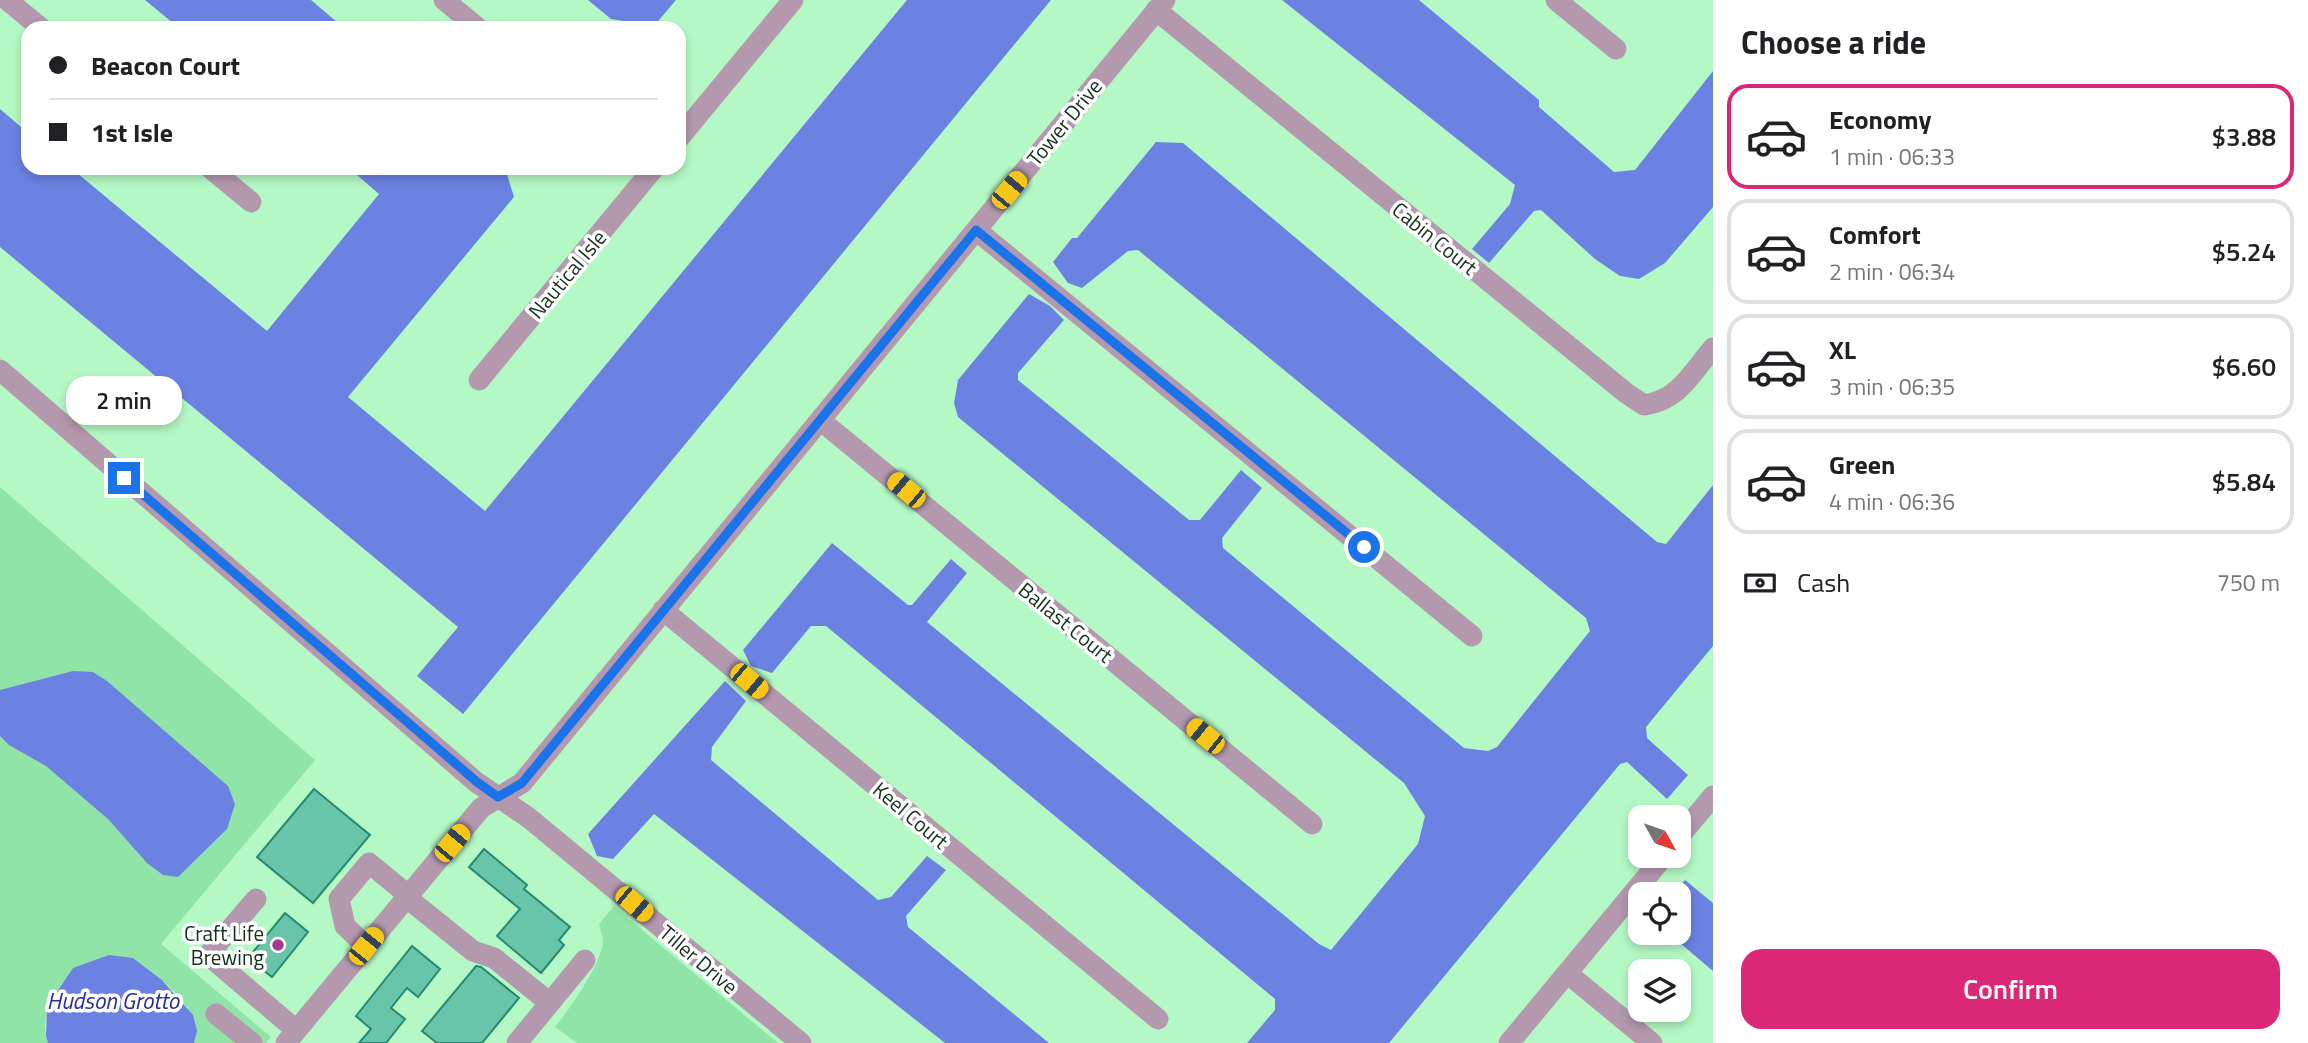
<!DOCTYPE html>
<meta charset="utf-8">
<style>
body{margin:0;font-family:"Titillium Web",sans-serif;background:#f2f2f2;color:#202124;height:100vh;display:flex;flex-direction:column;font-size:26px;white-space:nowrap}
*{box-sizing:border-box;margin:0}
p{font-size:23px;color:#757577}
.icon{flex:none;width:38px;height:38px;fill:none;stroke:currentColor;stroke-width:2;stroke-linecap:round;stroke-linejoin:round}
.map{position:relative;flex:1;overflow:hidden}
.side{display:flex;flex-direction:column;background:#fff;width:595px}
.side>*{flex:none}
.guide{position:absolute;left:21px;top:21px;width:665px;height:154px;border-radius:21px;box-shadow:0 4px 10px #0003;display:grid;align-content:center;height:154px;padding:0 28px;background:#fff}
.needle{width:46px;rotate:130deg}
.tools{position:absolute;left:1628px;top:805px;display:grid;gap:14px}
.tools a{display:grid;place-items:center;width:63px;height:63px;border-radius:14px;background:#fff;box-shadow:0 4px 10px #0003;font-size:35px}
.end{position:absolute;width:32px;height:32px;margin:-16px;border:9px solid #1a73e8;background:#fff;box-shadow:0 0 0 4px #fff}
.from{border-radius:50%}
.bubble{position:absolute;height:49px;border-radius:21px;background:#fff;box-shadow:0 4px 10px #0003;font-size:23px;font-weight:600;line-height:49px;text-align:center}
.car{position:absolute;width:21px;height:42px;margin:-21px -10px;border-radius:9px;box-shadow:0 0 5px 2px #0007;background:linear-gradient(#f5c518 24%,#345 0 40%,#f5c518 0 76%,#345 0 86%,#f5c518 0)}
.guide b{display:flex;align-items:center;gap:24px;height:66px;font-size:26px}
.guide b+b{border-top:2px solid #e0e0e0}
.guide i{width:18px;height:18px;background:#202124}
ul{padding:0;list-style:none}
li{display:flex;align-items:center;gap:21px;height:105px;margin:0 14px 10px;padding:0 14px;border:4px solid #e0e0e0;border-radius:21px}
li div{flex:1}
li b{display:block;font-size:26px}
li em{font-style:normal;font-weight:600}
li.current{border-color:#db2777}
li>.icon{width:63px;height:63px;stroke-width:1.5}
h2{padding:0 28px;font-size:32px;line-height:84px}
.pay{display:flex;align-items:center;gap:18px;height:77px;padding:0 28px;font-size:26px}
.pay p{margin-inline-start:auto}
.action{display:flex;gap:14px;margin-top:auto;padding:14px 28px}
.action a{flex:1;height:80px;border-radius:21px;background:#db2777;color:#fff;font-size:28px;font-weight:600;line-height:80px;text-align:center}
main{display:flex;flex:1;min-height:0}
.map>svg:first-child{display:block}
</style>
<main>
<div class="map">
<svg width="1713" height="1043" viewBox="0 0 1713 1043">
<rect width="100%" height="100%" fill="#b4f9c5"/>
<path fill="#91e4a7" d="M0,487L315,760L161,944L271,1037L266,1043H194C203,1007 159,977 133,958L73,968C56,993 38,1010 48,1043H0Z
M614,906L630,920L778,1043H577L555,1027C569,1010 603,962 603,940C602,935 600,929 599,924Z"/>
<path fill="#6c82e2" d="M145,0H311L344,28H179Z
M588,0H676L654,26L611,19Z
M907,0H1051L463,714L417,676L458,627L0,247V109L28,133V168H71L267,331L379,194L349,168H505L514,197L348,397L485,511Z
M1282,0H1419L1539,100V107L1614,172L1635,170L1713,71V207L1665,263L1639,279L1620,276L1595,259L1541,210L1534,211L1489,263L1472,249L1510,204L1515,185Z
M1156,142L1183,143L1657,542L1666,544L1713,485V646L1646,727L1647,738L1688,775L1667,799L1627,762L1620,764L1389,1043H1247L1275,1010V999L826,626H811L772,673L751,666L743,650L832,543L908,605H912L951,559L967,573L927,622L1319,944L1331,950L1418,844L1425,816L1404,783L958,417L954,403L958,380L1029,294L1050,306L1064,320L1018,373V380L1189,520H1200L1241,470L1262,488L1222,538L1223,548L1464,748L1488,751L1497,747L1590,631L1586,618L1138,250L1128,251L1082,288L1068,283L1053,262L1072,238H1077Z
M73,671L93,672L107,681L228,786L235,804L227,829L178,877L163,875L147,863L108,819L46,766L9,745L0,736V690Z
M725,681L746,701L712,747L711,760L878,900L891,897L927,856L946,870L906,916L908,927L1049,1043H945L654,814L613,859L597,856L588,834Z
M1685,880L1713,903V971L1668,933H1678V894H1674Z
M109,955L133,958L162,980L193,1015L197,1031L194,1043H48L46,1036L47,1006L73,968Z"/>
<path fill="#68c5a9" stroke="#268970" stroke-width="2" d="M314,789L370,835L313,903L257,857Z
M484,849L527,885L524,889L570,927L559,940L564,945L541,973L497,936L520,909L469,867Z
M285,913L308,932L272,977L248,958Z
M412,946L440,969L418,997L407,988L391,1008L405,1019L386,1043H359L371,1029L356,1016Z
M476,966L481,967L519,998L482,1043H437L422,1031Z"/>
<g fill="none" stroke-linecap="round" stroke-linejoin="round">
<path stroke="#b398ae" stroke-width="21" d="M7,0L41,28
M444,0L478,28
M1556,0L1616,49
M1156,10L1626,393L1644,405C1679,400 1691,374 1713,348
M679,138L793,0
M210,168L251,202
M976,230L1472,636
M0,370L476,782L529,818L801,1043
M479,380L654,168
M820,420L1312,824
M663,610L1158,1019
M1678,838L1713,796
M406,897L473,951L494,958L550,1003
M256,899L208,955L296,1030
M366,946L345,926L339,899L369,863L408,895
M1567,973L1652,1043
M216,1014L252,1043
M286,1043L481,808L522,783L1165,0
M517,1043L585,960
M1509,1043L1664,856"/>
</g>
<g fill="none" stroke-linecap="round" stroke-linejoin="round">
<path stroke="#1a73e8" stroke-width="9" d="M124,478L477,782L498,797L522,783L976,230L1364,547"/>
</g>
<circle fill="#a33899" stroke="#fff" stroke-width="2.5" cx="278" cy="945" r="7"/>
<g text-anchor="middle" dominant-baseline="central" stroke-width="7" stroke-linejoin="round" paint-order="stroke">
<g font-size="21" fill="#132f1c" stroke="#fff">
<text transform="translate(1064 122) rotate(-51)">Tower Drive</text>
<text transform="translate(1435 238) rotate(39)">Cabin Court</text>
<text transform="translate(567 274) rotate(-50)">Nautical Isle</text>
<text transform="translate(1066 622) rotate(39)">Ballast Court</text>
<text transform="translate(911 815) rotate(40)">Keel Court</text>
<text transform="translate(699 959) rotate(40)">Tiller Drive</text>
</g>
<g font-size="21" fill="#132f1c" stroke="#fff" text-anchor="end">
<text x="264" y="933">Craft Life<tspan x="264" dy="24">Brewing</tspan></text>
</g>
<g font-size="23" font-style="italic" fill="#272d9c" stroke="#fff">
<text x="113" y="1000">Hudson Grotto</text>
</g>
</g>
</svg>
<div class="tools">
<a><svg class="needle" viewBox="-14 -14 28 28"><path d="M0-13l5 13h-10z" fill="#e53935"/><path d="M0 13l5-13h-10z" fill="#757577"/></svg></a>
<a><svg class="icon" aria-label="locate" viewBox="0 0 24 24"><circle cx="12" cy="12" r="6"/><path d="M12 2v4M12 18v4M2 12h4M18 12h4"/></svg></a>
<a><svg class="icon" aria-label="layers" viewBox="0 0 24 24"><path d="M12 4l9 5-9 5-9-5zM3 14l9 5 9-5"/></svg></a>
</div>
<i class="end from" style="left:1364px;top:547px"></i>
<i class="end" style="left:124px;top:478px"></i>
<div class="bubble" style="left:66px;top:376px;width:116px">2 min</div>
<i class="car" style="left:1009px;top:190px;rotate:40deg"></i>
<i class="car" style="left:906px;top:490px;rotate:310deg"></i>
<i class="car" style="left:749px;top:681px;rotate:130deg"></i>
<i class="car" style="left:1205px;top:736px;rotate:309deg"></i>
<i class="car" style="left:452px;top:843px;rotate:40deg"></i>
<i class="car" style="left:634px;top:904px;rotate:130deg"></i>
<i class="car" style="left:366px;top:946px;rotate:39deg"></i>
<div class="guide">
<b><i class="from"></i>Beacon Court</b>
<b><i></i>1st Isle</b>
</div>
</div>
<section class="side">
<h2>Choose a ride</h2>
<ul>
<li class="current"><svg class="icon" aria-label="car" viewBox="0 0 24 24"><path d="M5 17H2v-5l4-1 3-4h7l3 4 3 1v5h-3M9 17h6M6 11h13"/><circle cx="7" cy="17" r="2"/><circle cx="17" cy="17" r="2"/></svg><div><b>Economy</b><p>1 min · 06:33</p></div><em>$3.88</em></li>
<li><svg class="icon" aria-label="car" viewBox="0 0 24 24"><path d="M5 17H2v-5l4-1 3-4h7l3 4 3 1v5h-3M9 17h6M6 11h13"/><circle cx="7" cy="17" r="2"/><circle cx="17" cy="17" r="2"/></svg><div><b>Comfort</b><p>2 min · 06:34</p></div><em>$5.24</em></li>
<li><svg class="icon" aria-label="car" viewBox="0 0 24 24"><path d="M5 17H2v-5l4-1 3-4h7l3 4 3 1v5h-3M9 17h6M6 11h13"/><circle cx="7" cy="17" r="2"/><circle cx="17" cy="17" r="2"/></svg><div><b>XL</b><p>3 min · 06:35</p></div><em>$6.60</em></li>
<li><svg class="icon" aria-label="car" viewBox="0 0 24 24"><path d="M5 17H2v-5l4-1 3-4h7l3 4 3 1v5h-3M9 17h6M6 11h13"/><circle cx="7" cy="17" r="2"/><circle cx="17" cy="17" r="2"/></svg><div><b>Green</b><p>4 min · 06:36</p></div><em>$5.84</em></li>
</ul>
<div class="pay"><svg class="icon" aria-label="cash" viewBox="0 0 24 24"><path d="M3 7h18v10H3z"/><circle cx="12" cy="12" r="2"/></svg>Cash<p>750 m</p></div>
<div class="action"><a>Confirm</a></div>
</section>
</main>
